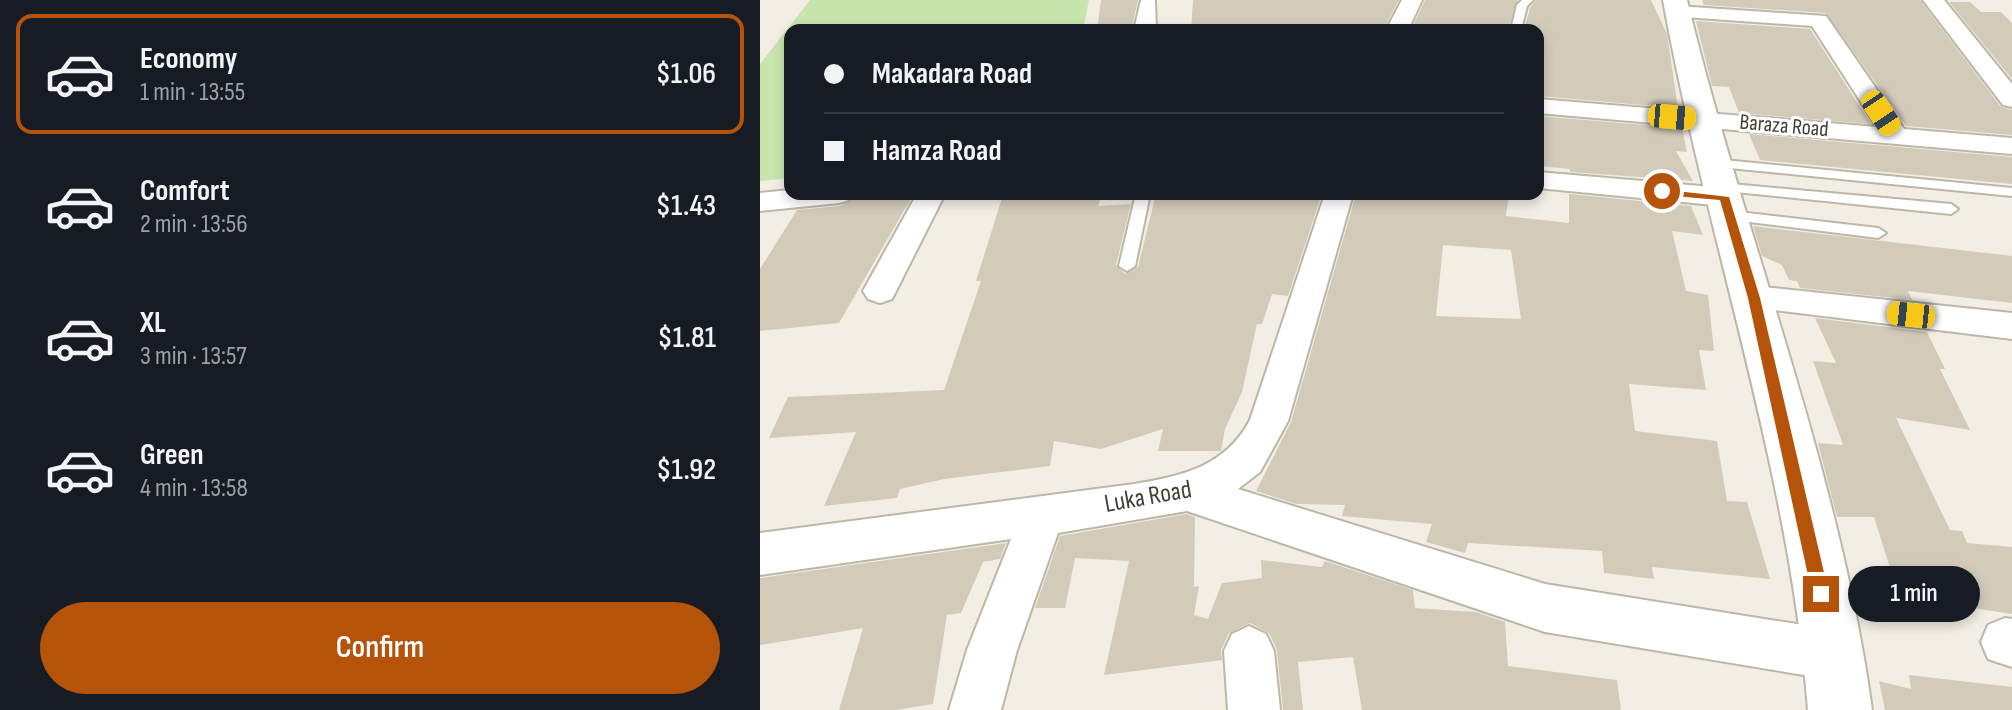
<!DOCTYPE html>
<meta charset="utf-8">
<style>
body{margin:0;font-family:"Sofia Sans Condensed",sans-serif;background:#242831;color:#f1f3f6;height:100vh;display:flex;flex-direction:column;font-size:30px;white-space:nowrap}
*{box-sizing:border-box;margin:0}
p{font-size:26px;color:#9ea1a6}
.icon{flex:none;width:44px;height:44px;fill:none;stroke:currentColor;stroke-width:2;stroke-linecap:round;stroke-linejoin:round}
.map{position:relative;flex:1;overflow:hidden}
.side{display:flex;flex-direction:column;background:#171b24;width:760px}
.side>*{flex:none}
.top-card{position:absolute;left:24px;top:24px;width:760px;height:176px;border-radius:16px;box-shadow:0 4px 12px #0003;display:grid;align-content:center;height:176px;padding:0 40px;background:#171b24}
.end{position:absolute;width:36px;height:36px;margin:-18px;border:10px solid #b45309;background:#fff;box-shadow:0 0 0 4px #fff}
.from{border-radius:50%}
.bubble{position:absolute;height:56px;border-radius:28px;background:#171b24;box-shadow:0 4px 12px #0003;font-size:26px;font-weight:600;line-height:56px;text-align:center}
.car{position:absolute;width:24px;height:48px;margin:-24px -12px;border-radius:10px;box-shadow:0 0 6px 2px #0007;background:linear-gradient(#f5c518 24%,#345 0 40%,#f5c518 0 76%,#345 0 86%,#f5c518 0)}
.top-card b{display:flex;align-items:center;gap:28px;height:76px;font-size:30px}
.top-card b+b{border-top:2px solid #363941}
.top-card i{width:20px;height:20px;background:#f1f3f6}
ul{padding:14px 0 0;list-style:none}
li{display:flex;align-items:center;gap:24px;height:120px;margin:0 16px 12px;padding:0 24px;border:4px solid transparent;border-radius:16px}
li div{flex:1}
li b{display:block;font-size:30px}
li em{font-style:normal;font-weight:600}
li.on{border-color:#b45309}
li>.icon{width:72px;height:72px;stroke-width:1.5}
.cta{display:flex;gap:16px;margin-top:auto;padding:16px 40px}
.cta a{flex:1;height:92px;border-radius:48px;background:#b45309;color:#fff;font-size:32px;font-weight:600;line-height:92px;text-align:center}
main{display:flex;flex:1;min-height:0}
.map>svg:first-child{display:block}
</style>
<main>
<section class="side">
<ul>
<li class="on"><svg class="icon" aria-label="car" viewBox="0 0 24 24"><path d="M5 17H2v-5l4-1 3-4h7l3 4 3 1v5h-3M9 17h6M6 11h13"/><circle cx="7" cy="17" r="2"/><circle cx="17" cy="17" r="2"/></svg><div><b>Economy</b><p>1 min · 13:55</p></div><em>$1.06</em></li>
<li><svg class="icon" aria-label="car" viewBox="0 0 24 24"><path d="M5 17H2v-5l4-1 3-4h7l3 4 3 1v5h-3M9 17h6M6 11h13"/><circle cx="7" cy="17" r="2"/><circle cx="17" cy="17" r="2"/></svg><div><b>Comfort</b><p>2 min · 13:56</p></div><em>$1.43</em></li>
<li><svg class="icon" aria-label="car" viewBox="0 0 24 24"><path d="M5 17H2v-5l4-1 3-4h7l3 4 3 1v5h-3M9 17h6M6 11h13"/><circle cx="7" cy="17" r="2"/><circle cx="17" cy="17" r="2"/></svg><div><b>XL</b><p>3 min · 13:57</p></div><em>$1.81</em></li>
<li><svg class="icon" aria-label="car" viewBox="0 0 24 24"><path d="M5 17H2v-5l4-1 3-4h7l3 4 3 1v5h-3M9 17h6M6 11h13"/><circle cx="7" cy="17" r="2"/><circle cx="17" cy="17" r="2"/></svg><div><b>Green</b><p>4 min · 13:58</p></div><em>$1.92</em></li>
</ul>
<div class="cta"><a>Confirm</a></div>
</section>
<div class="map">
<svg width="1252" height="710" viewBox="0 0 1252 710">
<rect width="100%" height="100%" fill="#f2eee4"/>
<path fill="#c8e5ae" d="M50,0H329L323,30H30V178L0,181V64Z"/>
<path fill="#d3cbba" fill-rule="evenodd" d="M341,0H378L371,30H337Z
M433,0H639L623,30H431Z
M665,0H758L748,30H651Z
M776,0H891L907,34L918,108L778,96V30H764L770,8Z
M942,0H1160L1241,107L1252,110V135L1146,126L1066,13L944,5Z
M1189,2H1210L1221,12H1241L1252,23V79Z
M936,21L1050,29L1111,124L979,113L969,87L952,86Z
M778,116L922,128L927,152L916,151L933,181L810,172V169L778,166Z
M989,134L1252,157V184L1000,160Z
M248,194H342L338,206L371,204L356,265L365,274L378,267L395,198H410L411,194H562L528,296L512,294L502,324H497L482,392L465,429L461,451H398L403,429L341,449L294,441L290,466L184,479L140,489L137,498L64,506L96,432L9,438L28,397L184,390L221,281H216L242,198Z
M596,194H749L746,216L809,223V194L931,206L943,235L912,231L926,291L948,295L954,351L939,350L946,390L869,384L875,431L957,441L967,501L987,502L1010,579L892,567L894,579L844,573L842,551L708,543L705,553L666,542L672,524L582,516L585,505L536,504L496,491L531,422ZM683,245L751,250L761,319L676,316Z
M153,195L79,323L0,331V269L37,210L80,206L93,199Z
M993,226L1252,256V303L1148,291L1152,300L1040,288L1037,281L1029,280L1022,265L1002,256Z
M1055,318L1167,332L1185,369H1180L1210,430L1136,418L1190,530L1202,531L1207,543L1252,547V614L1139,597L1114,517H1077L1058,443L1083,445L1053,361L1076,363Z
M427,514L435,517L434,587L439,586L434,615L448,619L462,583L502,578L501,560L562,567L565,561L653,590L655,608L716,612L745,622L748,666L857,680L861,710H602L593,657L538,662L543,710H523L517,650L509,633L490,623L469,633L461,650L462,660L344,675L369,561L315,558L305,608H275L300,536Z
M246,543L240,559L223,562L201,613L187,615L173,704L136,710H79L103,628L0,645V578Z
M1149,675L1252,687V710H1125L1119,681L1151,689Z"/>
<g fill="none" stroke-linecap="round" stroke-linejoin="round">
<g stroke="#bdb7a7" stroke-width="4">
<path id="service" d="M762,0H773L767,6L761,30H751L757,5Z
M954,159L1252,188V196L949,166L947,163Z
M961,183L1191,204L1198,209L1191,214L956,190L954,187Z
M376,194H390L375,266L367,271L359,266Z
M970,211L1118,228L1126,233L1118,238L965,219V213Z"/>
</g>
<g stroke="#bdb7a7" stroke-width="4">
<path id="minor" d="M381,0H395L396,30H374Z
M642,0H662L648,30H626Z
M1163,0H1184L1252,84V107L1243,105Z
M917,6L1066,16L1144,129L1252,138V154L778,113V99L1117,127L1052,26L910,16L907,12Z
M778,172L964,188L974,191L978,197L974,203L964,206L778,188Z
M30,190V194H93L89,200L79,203L0,211V193Z
M157,194H185L132,299L120,303L108,299L103,291Z
M565,194H593L528,421L500,472L478,489L785,584L1074,630L1091,638L1099,655L1091,672L1074,680L785,632L427,511L298,533L257,650L241,710H189L207,650L251,539L0,575V533L374,484C422,476 465,467 490,420Z
M994,286L1252,313V339L982,306L977,298L982,290Z
M1245,618L1252,619V667L1228,659L1221,642L1228,625Z
M489,626L506,634L514,651L520,710H468L464,651L472,634Z"/>
</g>
<g stroke="#bdb7a7" stroke-width="4">
<path id="tertiary" d="M903,0H927C984,237 1079,467 1112,710H1048C1029,468 946,237 903,0Z"/>
</g>
<use href="#service" fill="#fff" fill-rule="evenodd"/>
<use href="#minor" fill="#fff" fill-rule="evenodd"/>
<use href="#tertiary" fill="#fff" fill-rule="evenodd"/>
</g>
<path fill="#b45309" d="M899,189L969,197L1000,298L1069,594L1061,602L1052,594L988,298L960,200L902,195Z"/>
<g text-anchor="middle" dominant-baseline="central" stroke-width="6" stroke-linejoin="round" paint-order="stroke">
<g font-size="22" fill="#433f34" stroke="#fff">
<text transform="translate(1024 126) rotate(5)">Baraza Road</text>
</g>
<g font-size="26" fill="#433f34" stroke="#fff">
<text transform="translate(388 497) rotate(-10)">Luka Road</text>
</g>
</g>
</svg>
<i class="end from" style="left:902px;top:191px"></i>
<i class="end" style="left:1061px;top:594px"></i>
<div class="bubble" style="left:1088px;top:566px;width:132px">1 min</div>
<i class="car" style="left:1121px;top:113px;rotate:146deg"></i>
<i class="car" style="left:912px;top:117px;rotate:95deg"></i>
<i class="car" style="left:1151px;top:315px;rotate:276deg"></i>
<div class="top-card">
<b><i class="from"></i>Makadara Road</b>
<b><i></i>Hamza Road</b>
</div>
</div>
</main>
